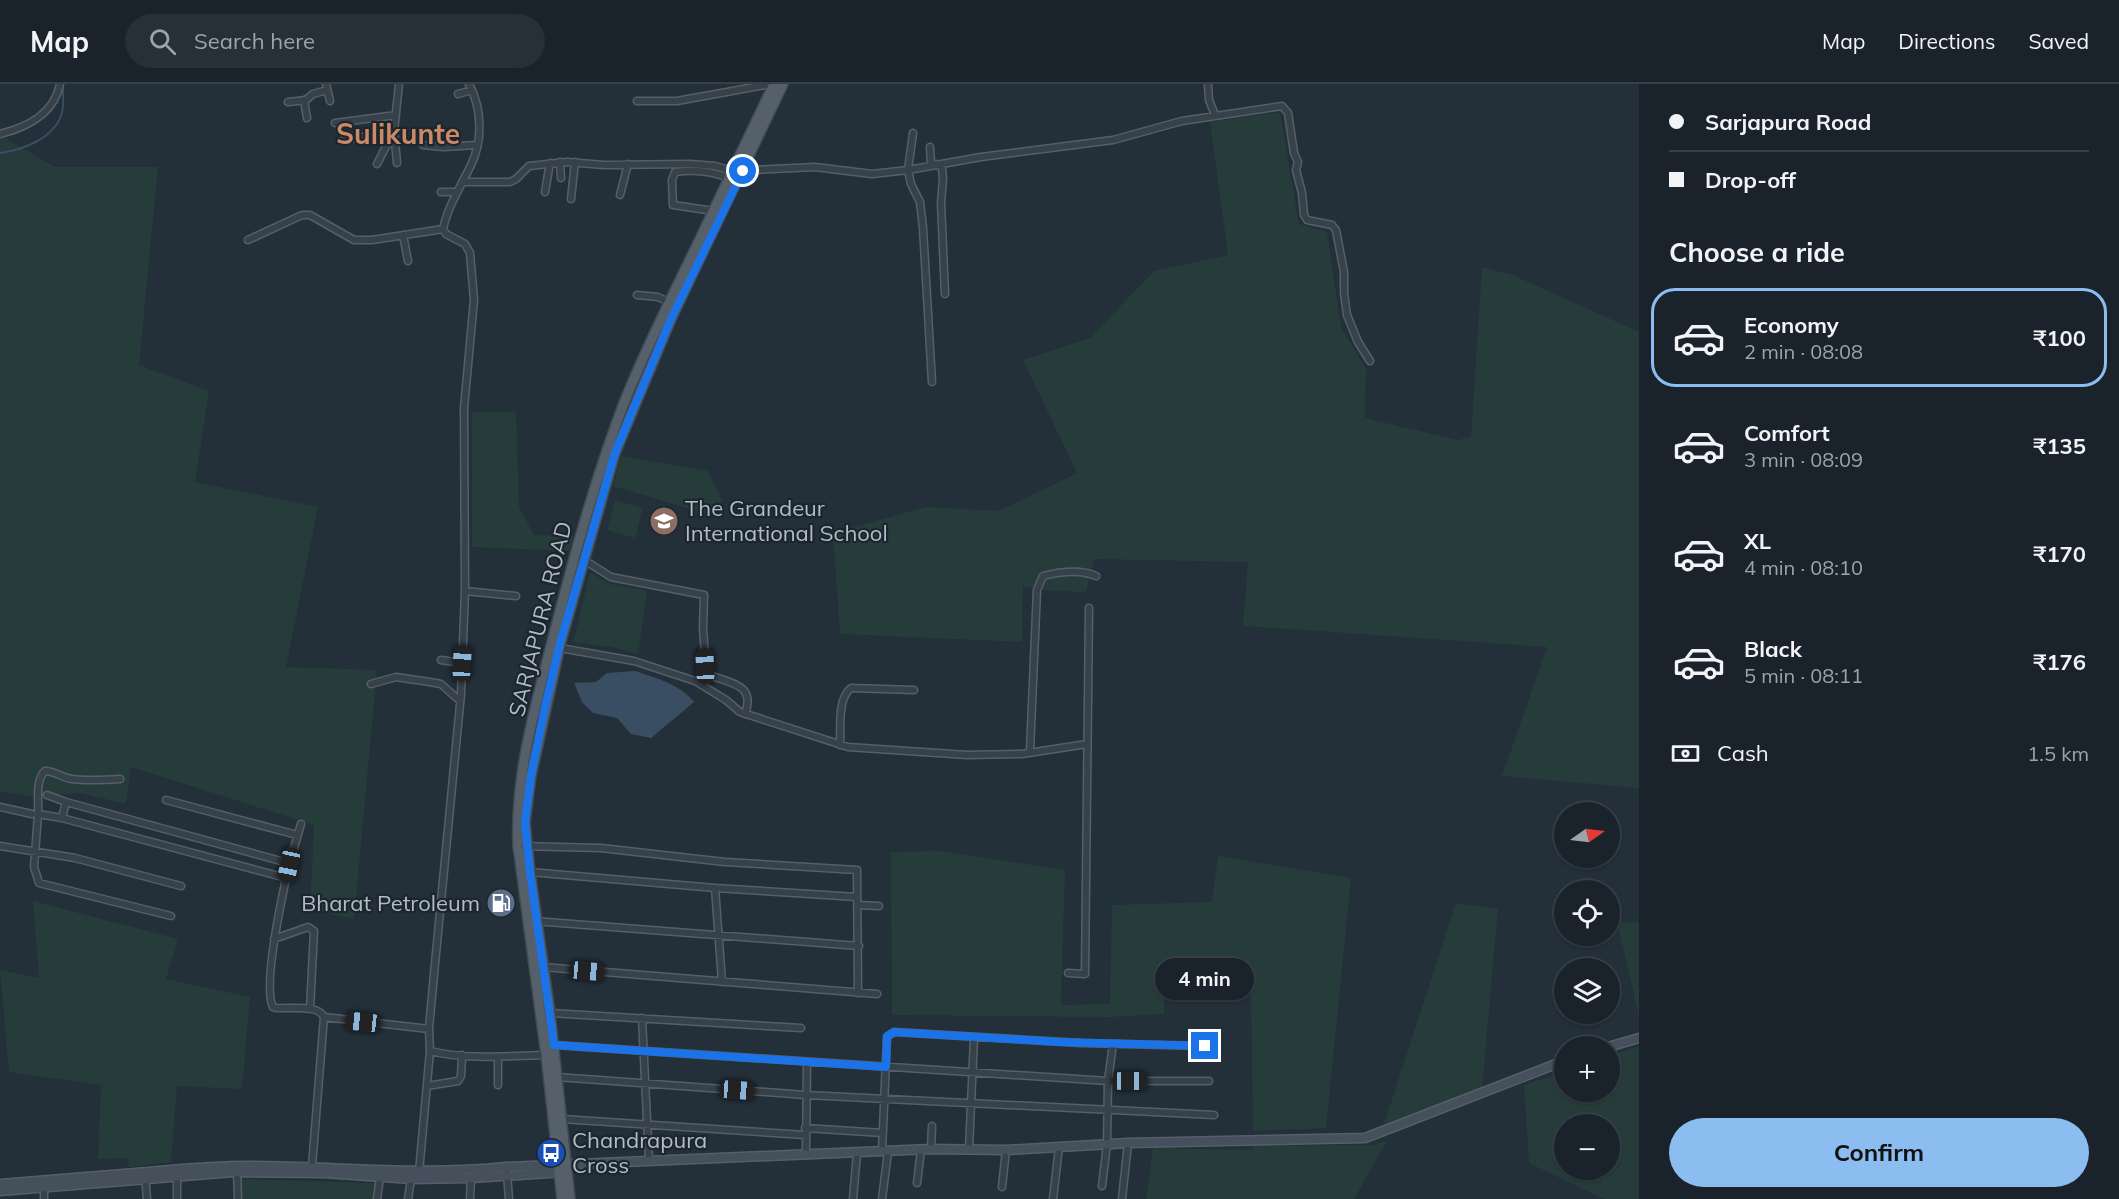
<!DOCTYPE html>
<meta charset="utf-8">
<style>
body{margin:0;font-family:Mulish,sans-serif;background:#272f37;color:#f1f3f6;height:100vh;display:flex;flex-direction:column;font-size:22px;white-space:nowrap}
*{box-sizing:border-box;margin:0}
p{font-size:20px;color:#9fa4a9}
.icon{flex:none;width:33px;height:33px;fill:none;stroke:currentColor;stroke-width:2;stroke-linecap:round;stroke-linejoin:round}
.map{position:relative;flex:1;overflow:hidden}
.details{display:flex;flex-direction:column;background:#1a232b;width:480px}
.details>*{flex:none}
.guide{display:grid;align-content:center;height:132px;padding:0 30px;background:#1a232b}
.needle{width:39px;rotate:76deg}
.controls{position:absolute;left:1554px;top:718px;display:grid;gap:12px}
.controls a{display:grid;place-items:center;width:66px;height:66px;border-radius:50%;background:#1a232b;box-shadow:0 2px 4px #0004,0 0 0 2px #384047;font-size:30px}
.end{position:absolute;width:27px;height:27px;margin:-14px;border:8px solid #1a73e8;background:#fff;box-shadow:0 0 0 3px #fff}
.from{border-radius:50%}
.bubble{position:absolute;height:42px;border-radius:21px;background:#1a232b;box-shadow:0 2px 4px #0004,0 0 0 2px #384047;font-size:20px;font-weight:700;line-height:42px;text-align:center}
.car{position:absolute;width:18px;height:36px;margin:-18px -9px;border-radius:8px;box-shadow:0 0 4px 2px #0007;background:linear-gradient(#222 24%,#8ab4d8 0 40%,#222 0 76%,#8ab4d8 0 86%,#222 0)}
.guide b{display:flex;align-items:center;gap:21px;height:57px;font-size:22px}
.guide b+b{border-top:2px solid #384047}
.guide i{width:15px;height:15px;background:#f1f3f6}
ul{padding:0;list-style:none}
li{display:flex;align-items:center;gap:18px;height:99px;margin:0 12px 9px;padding:0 18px;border:3px solid transparent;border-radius:24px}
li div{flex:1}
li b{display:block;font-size:22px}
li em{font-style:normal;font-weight:700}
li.on{border-color:#8bbdf1}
li>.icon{width:54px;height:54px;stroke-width:1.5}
h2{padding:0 30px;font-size:27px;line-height:72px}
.pay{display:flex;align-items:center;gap:15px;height:66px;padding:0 30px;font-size:22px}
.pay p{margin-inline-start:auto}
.cta{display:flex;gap:12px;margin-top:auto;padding:12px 30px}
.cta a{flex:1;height:69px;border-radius:36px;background:#8bbdf1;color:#111;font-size:24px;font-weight:700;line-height:69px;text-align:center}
header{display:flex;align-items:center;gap:36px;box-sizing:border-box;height:84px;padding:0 30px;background:#1a232b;border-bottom:2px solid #384047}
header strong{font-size:28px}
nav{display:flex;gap:33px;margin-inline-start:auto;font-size:21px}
.search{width:420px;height:54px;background:#272f37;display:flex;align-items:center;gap:15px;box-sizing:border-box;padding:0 21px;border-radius:33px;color:#9fa4a9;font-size:22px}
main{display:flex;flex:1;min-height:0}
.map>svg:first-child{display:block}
</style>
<header>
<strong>Map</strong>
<div class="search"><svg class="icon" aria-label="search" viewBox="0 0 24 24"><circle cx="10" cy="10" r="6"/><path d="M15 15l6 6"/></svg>Search here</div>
<nav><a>Map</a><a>Directions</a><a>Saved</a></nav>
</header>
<main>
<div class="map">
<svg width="1639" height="1115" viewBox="0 0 1639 1115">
<rect width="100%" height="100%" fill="#232f39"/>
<path fill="#263c3b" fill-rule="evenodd" d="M1280,28L1299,140L1327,148L1341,243L1366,285L1365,334L1457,356L1471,353L1482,183L1513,191L1639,248V704L1502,692L1547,563L1243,542L1248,478L1094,475L1086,508L1051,507L1023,502L1022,558L840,550L833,449L926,423L999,427L1077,389L1023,276L1090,254L1154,187L1228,171L1210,38Z
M0,51L55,83H158L139,281L209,307L195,398L318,423L286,583L377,586L354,835L310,825L314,741L131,683L126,720L80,709L34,713L0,707Z
M472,328H516L519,423L534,451L574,452L569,467L472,463Z
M621,372L708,387L722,416L714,432L613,402Z
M615,416L643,424L635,454L607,446Z
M590,488L610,500L647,507L638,570L611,563L573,558Z
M939,767L1065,786L1061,921L1110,920L1112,821L1212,818L1218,772L1351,794L1326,1044L1253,1047L1251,908L1191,902L1190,883H1165L1164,930L1108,933L892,931L891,768Z
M33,817L178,855L166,895L250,913L242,1005L177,1002L171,1078L129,1083L128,1074L98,1075L101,1001L9,988L0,886L39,894Z
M1456,819L1498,825L1482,1004L1384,1040Z
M1617,838L1639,839V932Z
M1639,962V1115H1604L1529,1079L1524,1001L1564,988V1008H1610V972ZM1564,1041H1610V1086H1564Z
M1387,1057L1354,1115H1146L1153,1064L1253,1066V1062L1370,1061Z
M240,1095L376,1099L373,1115H240Z"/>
<path fill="#394e62" d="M635,587C656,594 680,600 694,618L651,654L631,650L617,634L593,629L582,618L574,599L596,598L607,589Z"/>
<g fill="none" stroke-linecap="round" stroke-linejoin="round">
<path stroke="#394e62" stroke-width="2" d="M0,69C23,66 55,54 62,29C64,20 63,9 63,0"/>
<g stroke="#555f68" stroke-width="9">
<path id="street" d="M326,0L330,17
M1208,0L1209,16L1215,31
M458,10L472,6
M304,16L307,34
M637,17H677L771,0
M288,18L306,16L313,10L327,6
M335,39L396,31
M913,49L908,86L911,100L920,118L923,144L932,298
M0,50C28,43 54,30 60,0
M341,57L394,47L397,79
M423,61L443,63L477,61
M930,63L931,81
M560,78L561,94
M377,80L394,47L399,0
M936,80L942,84L943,95L941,119L945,210
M462,98H510L516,95L529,82L567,78L604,81L690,80L715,82L732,87L815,83L872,90L908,86L981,73L1113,56L1182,37L1282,22L1288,29L1294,69L1298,78L1296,86L1302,109L1304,131L1307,136L1332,141L1336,146L1344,188V209L1347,231L1358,258L1370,277
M441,108H457
M545,108L550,79
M620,111L628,80
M571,115L575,78
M714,127L673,121L672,96L675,88C694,85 712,87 729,94
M403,151L408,177
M248,156L302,131H310L354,156H372L443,145
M637,211L658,213L669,218
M581,474L611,493L704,511L703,544L706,587L710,591C731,600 756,600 745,630
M465,507L516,512
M560,564L634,577L695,597L726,616L740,628L848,663L967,671L1022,670L1087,660
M441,576L462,579
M371,600L396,593L430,598L441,600L460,617
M840,661C841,644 837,615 851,604L914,606
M1030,667L1037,506L1043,492C1059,488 1080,485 1096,492
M47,711L66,718
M166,716L297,751
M0,723L32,730
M38,730C39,717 35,696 45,687C55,687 62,694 72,695C88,697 104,696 120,695
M62,734L38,730L34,783L39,799L171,832
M0,762L75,774L181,802
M518,762L601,764L725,778L857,786L858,909
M289,781L301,740
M530,788L715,804L857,813
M286,794L62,734L66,718L288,779L289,781C283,808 262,901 273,923L276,924C290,925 318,920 324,933L312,1082
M715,804L722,898
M858,821L879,822
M534,837L859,862
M274,855L308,843L314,847L310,925
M543,883L877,910
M1068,889L1085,890L1089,524
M550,929L801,944
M324,933L429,945
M642,934L649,1077
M554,961L1108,997H1209
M430,967C467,976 508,972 546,971
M557,993L806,1011L1214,1031
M498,1001V973
M427,1002L458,997L461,992L462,971
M562,1035L805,1051
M805,1044L883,1049
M931,1065L932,1042
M969,1065L974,954
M882,1068L887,953L894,948L1081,959L1205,962
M806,1070L807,978
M237,1086L238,1115
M419,1088L430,967L429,945L434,890L461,610L465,507L464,324L474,216L470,169L465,160L446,150L443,145C448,122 461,102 471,81C483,57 482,24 469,0
M507,1090L509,1115
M145,1092L147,1115
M917,1099L921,1066
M1102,1102L1107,1060L1108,997L1113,960
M44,1103V1115
M1002,1103L1006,1066
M177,1115V1092
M377,1115L380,1093
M408,1115L411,1095
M470,1115L471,1094
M853,1115L857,1069
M882,1115L888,1068
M1053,1115L1059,1063
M1122,1115L1128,1059"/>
</g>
<g stroke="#555f68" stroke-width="11">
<path id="secondary" d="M1608,963L1639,954
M0,1100C45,1096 91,1093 136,1089C173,1086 209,1082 246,1082C333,1082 419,1092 506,1083L931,1065L1006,1066L1128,1059L1365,1054L1564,977
M0,1107L233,1088L325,1089L411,1095L471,1094L565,1088"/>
</g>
<g stroke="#404a53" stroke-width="12">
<path id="primary" d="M562,1115L546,971L518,762C515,694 534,627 551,562C572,480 594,398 624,319C646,263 674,209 700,155C725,103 749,52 774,0
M570,1115L550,929L530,788L525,738L531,692L561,557L615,369L671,235L783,0"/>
</g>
<use href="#street" stroke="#37414a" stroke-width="6"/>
<use href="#secondary" stroke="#45505c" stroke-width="8"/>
<use href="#primary" stroke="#55606a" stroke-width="9"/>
</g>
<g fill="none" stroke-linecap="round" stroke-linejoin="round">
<path stroke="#1a73e8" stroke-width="8" d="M743,87L671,235L615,369L561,556L545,623L531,692L525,738L530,788L554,961L886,983L887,952L894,948L1060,958L1205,962"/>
</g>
<defs>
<g id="school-disc" transform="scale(1.5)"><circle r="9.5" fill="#8d6e63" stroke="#1c262e"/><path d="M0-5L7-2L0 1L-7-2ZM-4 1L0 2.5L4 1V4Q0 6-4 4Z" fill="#fff"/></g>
<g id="fuel-disc" transform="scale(1.5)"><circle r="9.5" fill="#5c6f8a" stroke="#1c262e"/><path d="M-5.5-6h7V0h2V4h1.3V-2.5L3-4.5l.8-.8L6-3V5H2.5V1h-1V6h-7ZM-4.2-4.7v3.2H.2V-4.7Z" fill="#fff"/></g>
<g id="bus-disc" transform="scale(1.5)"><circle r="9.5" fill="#1a4fb4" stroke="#1c262e"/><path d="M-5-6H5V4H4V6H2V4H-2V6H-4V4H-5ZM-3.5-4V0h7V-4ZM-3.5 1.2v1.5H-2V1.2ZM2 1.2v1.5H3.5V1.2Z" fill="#fff"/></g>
</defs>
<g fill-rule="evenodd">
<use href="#school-disc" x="664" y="437"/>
<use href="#fuel-disc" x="501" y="819"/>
<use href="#bus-disc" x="551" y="1069"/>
</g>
<g text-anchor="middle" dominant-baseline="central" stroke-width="4.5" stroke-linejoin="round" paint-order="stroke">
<g font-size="22" fill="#b2bcc6" stroke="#1c262e" text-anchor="start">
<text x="685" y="424">The Grandeur<tspan x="685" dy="25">International School</tspan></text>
<text x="480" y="819" text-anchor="end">Bharat Petroleum</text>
<text x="572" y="1056">Chandrapura<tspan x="572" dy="25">Cross</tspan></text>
</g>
<g font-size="22" fill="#b2bcc6" stroke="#1c262e">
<text transform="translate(540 535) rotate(-76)">SARJAPURA ROAD</text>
</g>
<g font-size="28" font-weight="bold" fill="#cd8865" stroke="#1c262e">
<text x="398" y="49">Sulikunte</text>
</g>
</g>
</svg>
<div class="controls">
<a><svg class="needle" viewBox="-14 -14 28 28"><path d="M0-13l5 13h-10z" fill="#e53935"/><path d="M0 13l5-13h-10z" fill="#9fa4a9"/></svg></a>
<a><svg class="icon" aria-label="locate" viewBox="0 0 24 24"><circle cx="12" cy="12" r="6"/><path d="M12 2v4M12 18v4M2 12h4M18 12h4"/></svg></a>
<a><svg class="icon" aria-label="layers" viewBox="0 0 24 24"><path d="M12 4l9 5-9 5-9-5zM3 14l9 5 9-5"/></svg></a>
<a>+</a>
<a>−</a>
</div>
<i class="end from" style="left:743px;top:87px"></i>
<i class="end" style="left:1205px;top:962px"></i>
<div class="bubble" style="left:1155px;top:874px;width:99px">4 min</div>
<i class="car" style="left:462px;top:579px;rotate:3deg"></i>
<i class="car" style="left:705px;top:582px;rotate:357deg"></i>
<i class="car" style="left:289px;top:781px;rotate:192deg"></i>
<i class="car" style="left:587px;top:887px;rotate:95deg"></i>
<i class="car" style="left:363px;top:938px;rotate:276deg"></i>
<i class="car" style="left:1130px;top:997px;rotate:90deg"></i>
<i class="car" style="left:737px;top:1006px;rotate:94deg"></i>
</div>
<section class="details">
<div class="guide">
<b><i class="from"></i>Sarjapura Road</b>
<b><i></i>Drop-off</b>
</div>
<h2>Choose a ride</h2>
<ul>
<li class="on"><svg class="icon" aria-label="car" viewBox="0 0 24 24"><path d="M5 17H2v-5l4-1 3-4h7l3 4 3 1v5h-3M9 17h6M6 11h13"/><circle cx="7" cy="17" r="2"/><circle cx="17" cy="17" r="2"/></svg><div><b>Economy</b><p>2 min · 08:08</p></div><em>₹100</em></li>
<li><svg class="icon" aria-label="car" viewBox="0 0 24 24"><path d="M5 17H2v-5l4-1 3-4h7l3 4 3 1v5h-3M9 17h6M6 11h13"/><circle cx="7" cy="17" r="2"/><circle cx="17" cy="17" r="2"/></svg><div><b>Comfort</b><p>3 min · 08:09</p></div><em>₹135</em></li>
<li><svg class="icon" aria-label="car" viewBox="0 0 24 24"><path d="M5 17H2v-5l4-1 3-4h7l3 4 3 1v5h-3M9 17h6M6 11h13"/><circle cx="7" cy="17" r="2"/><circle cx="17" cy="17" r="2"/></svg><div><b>XL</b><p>4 min · 08:10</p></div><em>₹170</em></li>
<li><svg class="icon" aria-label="car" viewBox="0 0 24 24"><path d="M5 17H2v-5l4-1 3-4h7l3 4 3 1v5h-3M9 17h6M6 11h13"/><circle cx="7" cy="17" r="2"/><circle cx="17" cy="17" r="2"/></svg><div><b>Black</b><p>5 min · 08:11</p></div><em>₹176</em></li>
</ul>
<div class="pay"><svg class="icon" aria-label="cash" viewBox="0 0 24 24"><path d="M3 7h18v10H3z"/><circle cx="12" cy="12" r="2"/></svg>Cash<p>1.5 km</p></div>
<div class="cta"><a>Confirm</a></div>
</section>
</main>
